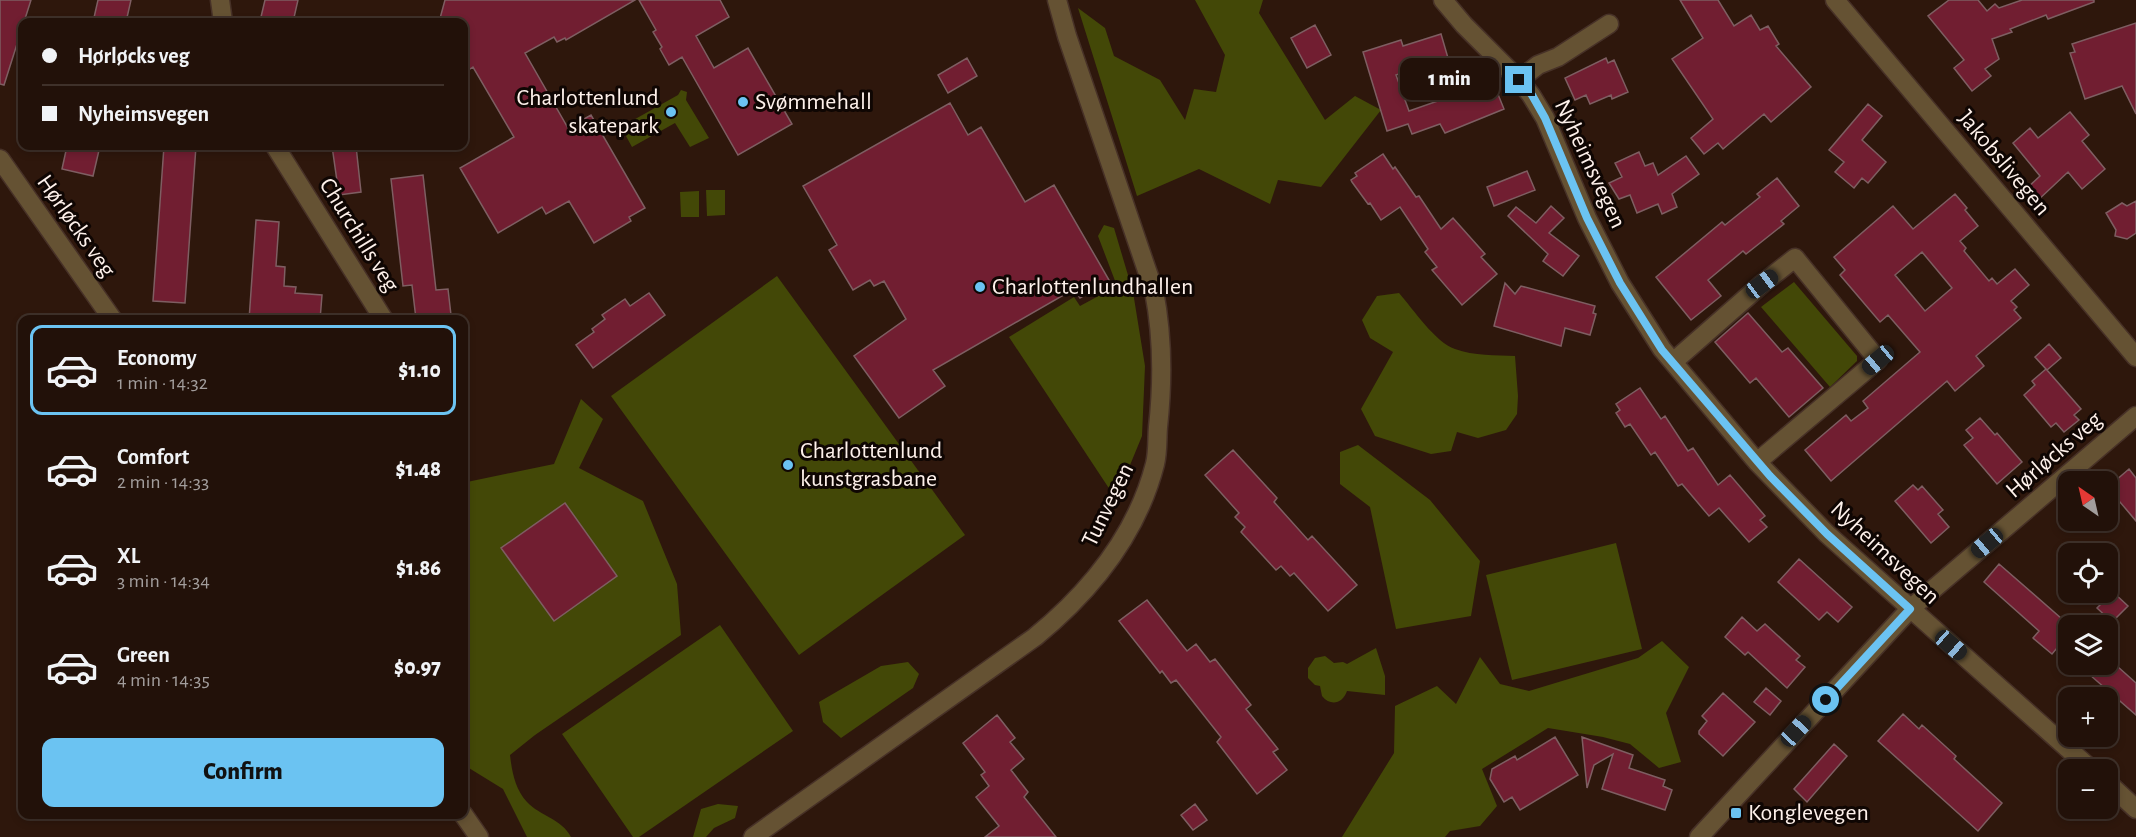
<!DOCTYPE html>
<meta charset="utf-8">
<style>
body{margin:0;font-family:"Alegreya Sans",sans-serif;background:#2e1f17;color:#f1f3f6;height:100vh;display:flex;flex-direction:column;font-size:22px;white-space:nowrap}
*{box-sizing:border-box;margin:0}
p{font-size:20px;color:#a29d9c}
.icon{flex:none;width:33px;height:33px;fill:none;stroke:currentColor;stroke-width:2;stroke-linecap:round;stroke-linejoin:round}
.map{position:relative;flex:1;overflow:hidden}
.drawer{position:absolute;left:18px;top:315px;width:450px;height:504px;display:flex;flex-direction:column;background:#221109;border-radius:12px;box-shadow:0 3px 9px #0003,0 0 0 2px #3f312a}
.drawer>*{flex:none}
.banner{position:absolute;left:18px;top:18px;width:450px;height:132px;border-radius:12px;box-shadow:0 3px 9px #0003,0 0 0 2px #3f312a;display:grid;align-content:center;height:132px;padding:0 24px;background:#221109}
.needle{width:39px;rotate:326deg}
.buttons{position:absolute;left:2058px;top:471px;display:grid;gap:12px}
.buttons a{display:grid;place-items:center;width:60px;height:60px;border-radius:12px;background:#221109;box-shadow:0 3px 9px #0003,0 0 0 2px #3f312a;font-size:30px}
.end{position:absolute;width:27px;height:27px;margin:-14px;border:8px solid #6bc3f2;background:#111;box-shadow:0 0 0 3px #111}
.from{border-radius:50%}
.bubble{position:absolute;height:42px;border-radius:12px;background:#221109;box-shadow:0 3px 9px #0003,0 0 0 2px #3f312a;font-size:20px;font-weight:800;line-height:42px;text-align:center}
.car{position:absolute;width:18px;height:36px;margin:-18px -9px;border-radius:8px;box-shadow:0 0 4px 2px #0007;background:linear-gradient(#222 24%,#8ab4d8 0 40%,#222 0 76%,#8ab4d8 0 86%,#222 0)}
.banner b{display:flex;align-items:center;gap:21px;height:57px;font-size:22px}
.banner b+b{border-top:2px solid #3f312a}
.banner i{width:15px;height:15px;background:#f1f3f6}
ul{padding:10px 0 0;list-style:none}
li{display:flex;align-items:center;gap:18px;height:90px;margin:0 12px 9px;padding:0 12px;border:3px solid transparent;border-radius:12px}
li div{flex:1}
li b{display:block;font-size:22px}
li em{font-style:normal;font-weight:800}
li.current{border-color:#6bc3f2}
li>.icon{width:54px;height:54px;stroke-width:1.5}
.button{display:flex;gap:12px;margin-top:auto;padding:12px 24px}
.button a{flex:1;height:69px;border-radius:12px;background:#6bc3f2;color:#111;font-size:24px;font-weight:800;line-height:69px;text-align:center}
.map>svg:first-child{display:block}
</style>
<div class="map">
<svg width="2136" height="837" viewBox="0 0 2136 837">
<rect width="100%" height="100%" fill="#2e170c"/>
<path fill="#434807" d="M1195,0H1263L1259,13L1325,120L1355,96L1381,110L1321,187L1278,180L1270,204L1199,169L1137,196L1078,8L1105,28L1114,56L1160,80L1185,120L1194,89L1216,92L1225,55Z
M681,90L687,92L686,100L709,138L690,147L675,123L632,147L621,127L678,95Z
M706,190H725V215L707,216Z
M699,191V217H681L680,192Z
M1104,225L1114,228L1133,292L1145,366L1142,436L1116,499L1009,337L1074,297L1080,306L1117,286L1098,236Z
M777,276L965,535L799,655L611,396Z
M1794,282L1857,356V361L1830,387L1761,307Z
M1399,293C1413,309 1436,343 1455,349C1474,356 1496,355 1515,356L1518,396L1517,414L1506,430L1478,438L1457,432L1451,451L1431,454L1375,436L1361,409L1393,352L1370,338L1362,320L1377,296Z
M581,399L603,419L579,468L643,501L677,584L681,635L535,735L510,755C512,772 515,789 527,802C540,816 562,819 571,837H527L503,789L464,765V485L467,482L554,464Z
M1358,445L1430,500L1480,561L1471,616L1396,629L1370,507L1340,484V452Z
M1616,543L1642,649L1512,680L1486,575Z
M720,625L793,731L639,837H633L562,734Z
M1662,641L1689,667L1666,713L1681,762L1659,768L1630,744L1603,737L1548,728L1482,769L1497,806L1480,826L1450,831L1445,837H1342L1394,753L1395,706L1437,686L1456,704L1480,657L1500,684L1529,691L1638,658Z
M1376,648L1385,676V695L1347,691C1343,703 1331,707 1322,696L1320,686L1315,685L1308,678V668L1315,658L1325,656L1334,663L1343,662L1347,664Z
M908,662L919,674L913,688L841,738L823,722L819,702L881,666Z
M718,804L738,806L735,818L714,828L706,837H693L701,809Z"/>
<path fill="#711e31" stroke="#7e5e62" stroke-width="1.5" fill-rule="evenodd" d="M0,0H31L4,85L0,84Z
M98,0H131L126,22H93Z
M265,0H298L293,22L261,17Z
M445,0H635L566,40L565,38L557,42L554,37L525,53L568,128L591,115L645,208L629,217L631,221L594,243L569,201L546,214L542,207L498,233L460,168L514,137L473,67L464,73V22H439Z
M639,0H720L729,17L696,36L714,68L748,48L792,124L738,155L682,57L669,65L660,49L662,47L653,32L656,30Z
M1680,0H1718L1734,26L1751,15L1760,30L1768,26L1779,44L1776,46L1811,87L1771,122L1764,114L1723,149L1718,143L1704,154L1691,138L1713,119L1672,59L1703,38Z
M1949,0H1978L1987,11L1995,4L1999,8L2022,0H2094V2L2048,19L2046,15L2010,29L2012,32L1992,39L1999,59L1985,69L1991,76L1972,91L1954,68L1964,60L1928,16Z
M2136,23V114L2122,86L2085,99L2070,53L2075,52L2072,44Z
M1315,25L1331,55L1307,68L1291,38Z
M1441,34L1448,58L1396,75L1409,111L1452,96V99L1493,82L1504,109L1445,133L1440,124L1412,134L1408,124L1387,131L1363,52L1401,40L1403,46Z
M967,58L977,76L948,93L938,75Z
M1606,58L1608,63L1614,60L1628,92L1612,99L1611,95L1590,104L1586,95L1575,100L1565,78Z
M950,103L968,135L981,127L1025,202L1054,185L1109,280L1080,298L1074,289L933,370L945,386L899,418L854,356L906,319L884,281L874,286L870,280L853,290L829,250L837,245L803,186Z
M1868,104L1882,116L1862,140L1886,162L1868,183L1862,178L1854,188L1835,172L1844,162L1829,150Z
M2070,112L2089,135L2082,141L2105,169L2082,189L2068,172L2036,202L2025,190L2040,176L2013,143L2030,128L2038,138Z
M67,146H100L93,176L62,169Z
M164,146H196L185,303L153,301Z
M332,146H356L361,192L339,195Z
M1639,152L1645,166L1653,163L1658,175L1686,156L1699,174L1672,194L1677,207L1662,214L1658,204L1637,213L1630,195L1619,199L1609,183L1622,177L1615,163Z
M1383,154L1393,169L1395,167L1416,197L1419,196L1441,229L1453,218L1485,254L1481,257L1497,274L1462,305L1432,270L1437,267L1425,252L1428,249L1400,207L1381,220L1370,203L1368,204L1352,182L1351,180L1357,176L1355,173Z
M1527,171L1535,190L1494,206L1487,187Z
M423,175L436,290L448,289L451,315L416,319L412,285L403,286L391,179Z
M1777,178L1799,206L1781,221L1784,224L1746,254L1743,251L1708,280L1721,296L1691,320L1656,277L1722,222L1725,225L1760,197L1757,194Z
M1955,194L1967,208L1965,210L1978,226L1960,241L1966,248L1964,251L1989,281L1992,278L1997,284L2015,269L2029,285L2011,301L2017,307L2014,310L2021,318L1976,356L1984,366L1955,391L1947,381L1831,481L1805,450L1846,415L1851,421L1868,408L1863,401L1920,352L1888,315L1880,322L1840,275L1845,270L1834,257L1893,206L1913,229ZM1922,252L1952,288L1925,311L1895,275Z
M2136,201V233L2127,239L2115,236L2116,230L2106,213L2122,203L2127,206Z
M1551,206L1564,218L1549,233L1579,256L1563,276L1543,261L1548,254L1508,216L1516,207L1536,223Z
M256,220L279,222L276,266L285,267L284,286L296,287L295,293L322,295L320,320H249Z
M1505,283L1515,294L1521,286L1595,306L1593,313L1596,314L1590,335L1565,328L1561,346L1494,326Z
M649,293L665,315L593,368L576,345L594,332L592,329L605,319L602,315L625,299L630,306Z
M1748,313L1782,352L1788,348L1823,388L1789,417L1756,378L1750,383L1715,342Z
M2049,344L2061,358L2047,370L2081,409L2074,415L2079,420L2064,432L2056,423L2051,427L2024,395L2035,385L2032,381L2046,369L2035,357Z
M1640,388L1661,419L1665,416L1688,451L1693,448L1718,485L1730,475L1765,516L1760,520L1767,527L1749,542L1719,508L1709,516L1682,484L1678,486L1655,452L1651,455L1630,424L1625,427L1616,413L1620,410L1616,404Z
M1980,418L1995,435L1997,433L2022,462L1997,484L1964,445L1973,438L1966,430Z
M1233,450L1277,498L1274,502L1308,540L1312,536L1357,585L1328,611L1294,573L1290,576L1281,566L1276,570L1241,532L1245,527L1235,517L1239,513L1205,475Z
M2129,469L2136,478V521L2120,502L2118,504L2108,491V487Z
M1913,485L1918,490L1922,486L1943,510L1938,514L1949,527L1931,543L1895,501Z
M565,503L617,576L554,621L501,548Z
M1799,559L1852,607L1838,622L1827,612L1819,620L1778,582Z
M1999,564L2070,626H2068V635L2052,654L2033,638L2039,631L1984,582Z
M2113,592L2128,606L2112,622L2097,608Z
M1147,600L1187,651L1196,644L1210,662L1215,659L1251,705L1246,709L1278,749L1273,752L1287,770L1257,794L1217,742L1221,737L1176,680L1171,683L1162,671L1160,673L1119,621Z
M1742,617L1757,631L1765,624L1800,656L1796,660L1805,667L1787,688L1748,652L1745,655L1725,637Z
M2108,658L2136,683V715L2090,675L2099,664H2108Z
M1766,688L1781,701L1770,715L1754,702Z
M1723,693L1755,722L1723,756L1699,734V731L1707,721L1702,716Z
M1903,714L1919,729L1922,725L1956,756L1954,759L2002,803L1978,831L1878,741Z
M997,715L1015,738L1010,742L1024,759L1011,770L1028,792L1024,797L1056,837H985L999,826L976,797L989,786L981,775L985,772L963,743Z
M1555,737L1578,775L1520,810L1512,797L1504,802L1490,779L1492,769L1515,756L1517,760Z
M1582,737L1633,755L1629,768L1665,780L1663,786L1672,790L1665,810L1602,789L1613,754L1594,765L1587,788Z
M1834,744L1847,756L1807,802L1794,789Z
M1195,804L1207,820L1193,830L1181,815Z"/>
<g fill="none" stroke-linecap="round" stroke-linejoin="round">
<g stroke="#473127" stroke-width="21">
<path id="minor" d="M220,0L223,22
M1443,0L1464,25L1519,80L1531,95L1545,118L1587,218L1620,283L1662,349L1757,462L1827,534L2092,770
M1835,0L2136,357
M1519,80L1538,65L1558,57L1609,24
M275,146L384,320
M0,159L113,320
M1673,362L1762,284L1795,258L1878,360L1757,462
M2108,783L2136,809
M463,814L479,837
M753,837L1035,637C1090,592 1137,534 1155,464C1158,452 1157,439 1158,427C1163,381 1163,337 1154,291L1067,36L1057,0
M1699,837L1910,609L2136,416"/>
</g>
<use href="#minor" stroke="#655233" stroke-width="18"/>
</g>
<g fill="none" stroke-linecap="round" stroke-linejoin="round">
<path stroke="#6bc3f2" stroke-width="8" d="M1519,80L1532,95L1545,118L1587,218L1620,283L1662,350L1770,476L1827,534L1910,609L1826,700"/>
</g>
<g fill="#6bc3f2" stroke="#0f0603" stroke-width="2">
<circle cx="743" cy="102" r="6"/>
<circle cx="671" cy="112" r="6"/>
<circle cx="980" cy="287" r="6"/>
<circle cx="788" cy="465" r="6"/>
<rect x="1730" y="807" width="12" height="12" rx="3"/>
</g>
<g text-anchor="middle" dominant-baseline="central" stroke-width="6" stroke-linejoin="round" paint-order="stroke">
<g font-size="24" fill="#fef1eb" stroke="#0f0603" text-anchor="start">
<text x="659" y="98" text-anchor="end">Charlottenlund<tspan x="659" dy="28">skatepark</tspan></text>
<text x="755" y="102">Svømmehall</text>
<text x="992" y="287">Charlottenlundhallen</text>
<text x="800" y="451">Charlottenlund<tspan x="800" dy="28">kunstgrasbane</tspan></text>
<text x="1748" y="813">Konglevegen</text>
</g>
<g font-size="24" fill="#fef1eb" stroke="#0f0603">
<text transform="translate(2004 163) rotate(50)">Jakobslivegen</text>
<text transform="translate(1590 164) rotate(65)">Nyheimsvegen</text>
<text transform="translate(76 226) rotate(55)">Hørløcks veg</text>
<text transform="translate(359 235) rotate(58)">Churchills veg</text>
<text transform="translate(2054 455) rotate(-41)">Hørløcks veg</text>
<text transform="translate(1108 505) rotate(-64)">Tunvegen</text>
<text transform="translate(1885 553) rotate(43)">Nyheimsvegen</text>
</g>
</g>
</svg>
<div class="buttons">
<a><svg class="needle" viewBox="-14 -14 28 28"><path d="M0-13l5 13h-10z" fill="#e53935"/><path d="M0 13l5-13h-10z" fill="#a29d9c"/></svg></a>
<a><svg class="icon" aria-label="locate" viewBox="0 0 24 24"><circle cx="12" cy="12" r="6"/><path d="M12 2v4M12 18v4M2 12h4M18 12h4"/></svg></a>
<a><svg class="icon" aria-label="layers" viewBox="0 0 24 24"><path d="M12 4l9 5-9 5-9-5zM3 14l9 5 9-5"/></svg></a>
<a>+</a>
<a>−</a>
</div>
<i class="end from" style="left:1826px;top:700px"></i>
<i class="end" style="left:1519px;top:80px"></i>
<div class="bubble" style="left:1400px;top:58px;width:99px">1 min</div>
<i class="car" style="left:1762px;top:284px;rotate:53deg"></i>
<i class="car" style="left:1878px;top:360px;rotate:230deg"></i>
<i class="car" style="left:1987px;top:543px;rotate:230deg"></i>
<i class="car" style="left:1951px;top:645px;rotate:131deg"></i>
<i class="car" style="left:1796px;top:731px;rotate:43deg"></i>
<div class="banner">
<b><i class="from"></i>Hørløcks veg</b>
<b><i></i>Nyheimsvegen</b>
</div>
<section class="drawer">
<ul>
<li class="current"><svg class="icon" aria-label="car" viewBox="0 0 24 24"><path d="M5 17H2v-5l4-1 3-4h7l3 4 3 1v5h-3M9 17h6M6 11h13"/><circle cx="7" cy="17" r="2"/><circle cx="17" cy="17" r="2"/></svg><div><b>Economy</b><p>1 min · 14:32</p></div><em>$1.10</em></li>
<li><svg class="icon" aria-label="car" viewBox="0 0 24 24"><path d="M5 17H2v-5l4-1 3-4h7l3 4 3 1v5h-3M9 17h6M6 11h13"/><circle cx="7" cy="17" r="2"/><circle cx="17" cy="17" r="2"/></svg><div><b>Comfort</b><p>2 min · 14:33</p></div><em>$1.48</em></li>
<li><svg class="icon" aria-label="car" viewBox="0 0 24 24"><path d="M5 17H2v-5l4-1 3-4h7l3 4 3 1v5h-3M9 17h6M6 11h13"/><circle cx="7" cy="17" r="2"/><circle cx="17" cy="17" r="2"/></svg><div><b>XL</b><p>3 min · 14:34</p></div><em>$1.86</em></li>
<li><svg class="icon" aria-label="car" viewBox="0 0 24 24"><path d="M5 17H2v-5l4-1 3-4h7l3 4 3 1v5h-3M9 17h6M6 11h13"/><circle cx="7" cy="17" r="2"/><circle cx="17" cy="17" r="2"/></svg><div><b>Green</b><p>4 min · 14:35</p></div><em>$0.97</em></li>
</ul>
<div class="button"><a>Confirm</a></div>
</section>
</div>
